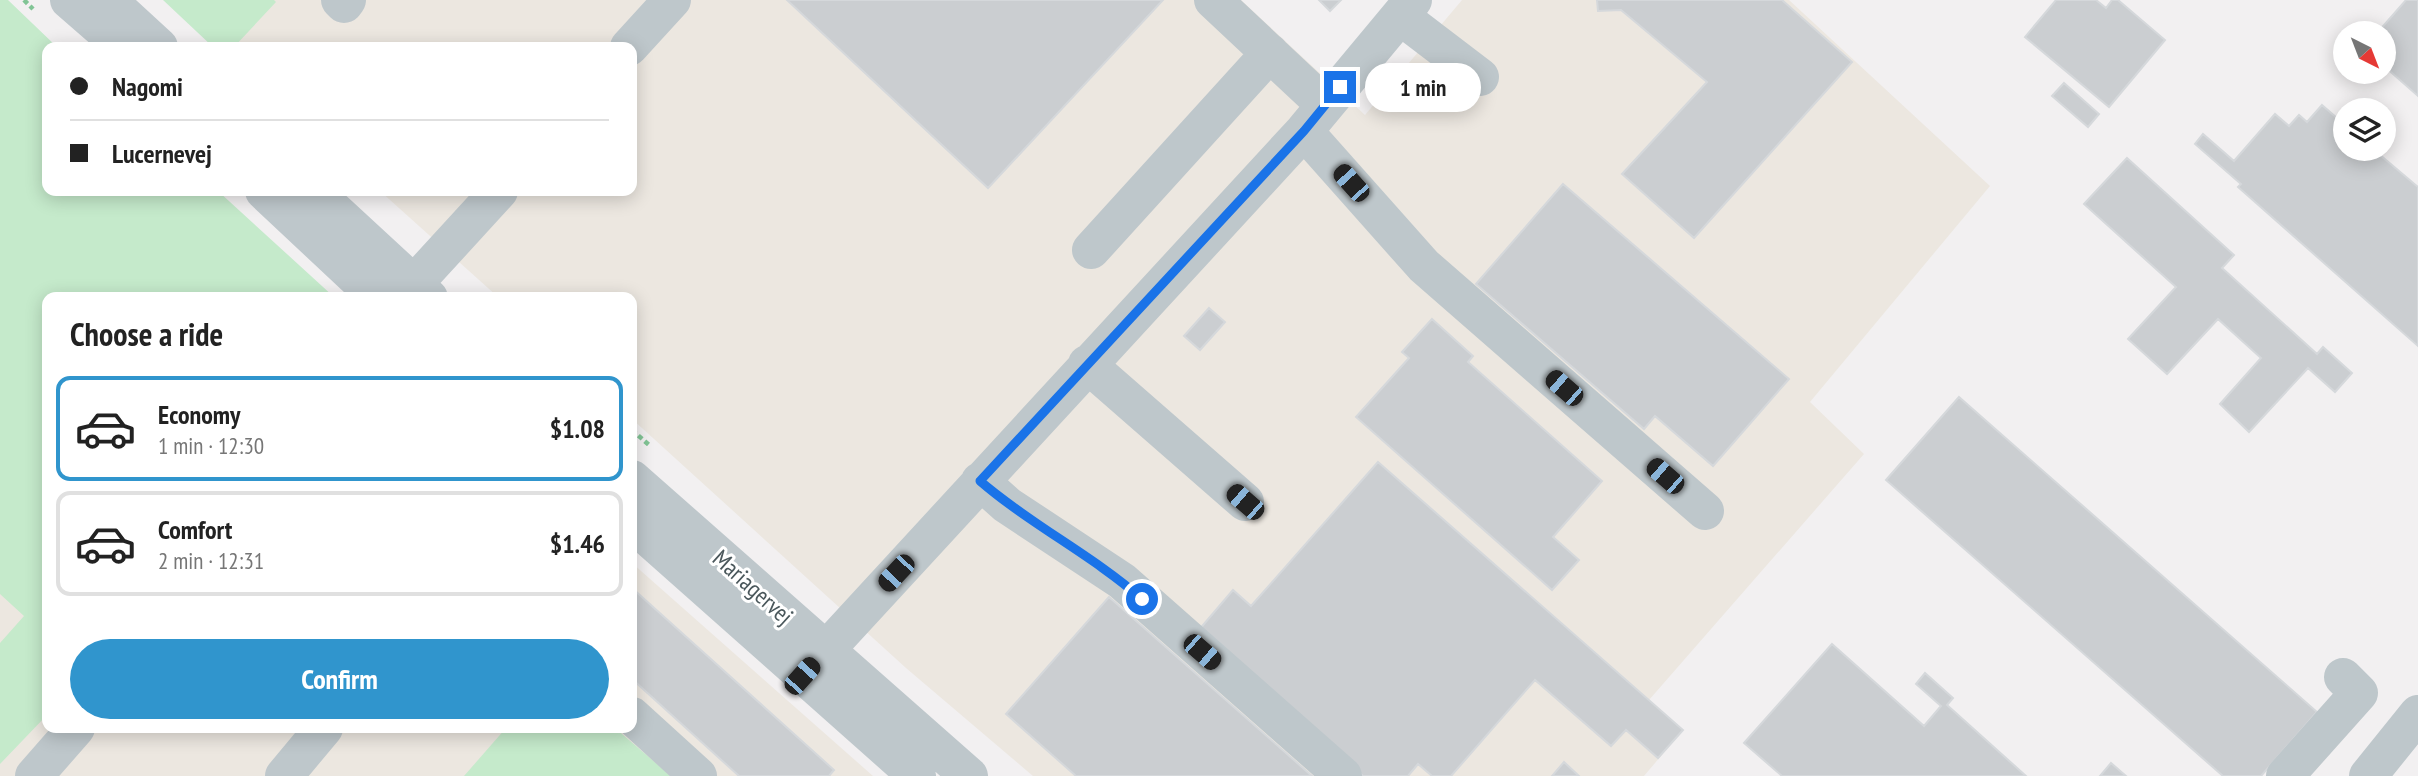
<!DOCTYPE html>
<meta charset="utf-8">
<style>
body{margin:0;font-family:"PT Sans Narrow",sans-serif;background:#f2f2f2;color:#222;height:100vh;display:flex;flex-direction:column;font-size:26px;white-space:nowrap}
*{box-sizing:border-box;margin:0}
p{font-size:23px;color:#767676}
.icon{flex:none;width:38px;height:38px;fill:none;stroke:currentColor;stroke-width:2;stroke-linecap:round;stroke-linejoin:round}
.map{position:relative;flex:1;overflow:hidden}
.sheet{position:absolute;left:42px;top:292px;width:595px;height:441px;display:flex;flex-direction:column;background:#fff;border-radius:14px;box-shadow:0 4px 18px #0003}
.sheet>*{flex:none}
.banner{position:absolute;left:42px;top:42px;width:595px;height:154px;border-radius:14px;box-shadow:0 4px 18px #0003;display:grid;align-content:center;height:154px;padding:0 28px;background:#fff}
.needle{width:46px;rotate:138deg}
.fabs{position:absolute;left:2333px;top:21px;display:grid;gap:14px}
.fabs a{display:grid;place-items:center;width:63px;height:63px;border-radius:50%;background:#fff;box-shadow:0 4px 18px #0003;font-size:35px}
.end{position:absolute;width:32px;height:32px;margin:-16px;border:9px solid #1a73e8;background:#fff;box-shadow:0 0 0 4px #fff}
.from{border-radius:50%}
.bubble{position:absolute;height:49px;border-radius:24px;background:#fff;box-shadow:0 4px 18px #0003;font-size:23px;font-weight:700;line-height:49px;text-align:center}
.car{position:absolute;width:21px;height:42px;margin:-21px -10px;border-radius:9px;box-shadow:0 0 5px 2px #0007;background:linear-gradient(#222 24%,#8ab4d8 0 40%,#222 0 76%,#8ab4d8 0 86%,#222 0)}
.banner b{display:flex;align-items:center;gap:24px;height:66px;font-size:26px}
.banner b+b{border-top:2px solid #e0e0e0}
.banner i{width:18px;height:18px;background:#222}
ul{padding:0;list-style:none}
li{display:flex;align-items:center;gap:21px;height:105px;margin:0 14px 10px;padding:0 14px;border:4px solid #e0e0e0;border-radius:14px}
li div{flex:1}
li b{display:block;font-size:26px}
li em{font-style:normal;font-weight:700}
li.active{border-color:#3095cd}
li>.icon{width:63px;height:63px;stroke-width:1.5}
h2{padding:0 28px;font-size:32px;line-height:84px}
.action{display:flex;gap:14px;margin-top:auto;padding:14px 28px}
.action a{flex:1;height:80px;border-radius:42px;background:#3095cd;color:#fff;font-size:28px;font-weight:700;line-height:80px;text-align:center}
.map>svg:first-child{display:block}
</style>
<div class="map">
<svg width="2418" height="776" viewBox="0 0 2418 776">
<rect width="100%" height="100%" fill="#f2f0f1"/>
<path fill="#ece7e0" d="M170,0H1241L1365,115L1462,0H1789L1990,186L1810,402L1864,454L1649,700L1683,730L1644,776H1033L906,668L632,419V298L498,297L380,191H632V47H222Z
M0,73L47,191V728H632V563L873,776H0Z"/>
<path fill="#c5eacb" d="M0,0H8L57,47H47V191H218L334,297L47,298V715L0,764V643L24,616L0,594Z
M163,0H274L276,2L234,47H213Z
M506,728H615L671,776H464Z"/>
<path fill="#cbced1" stroke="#d5d8db" stroke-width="2" d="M787,0H1163L988,188Z
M1319,0H1341L1330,11Z
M1597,0H1782L1852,62L1694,238L1622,174L1707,82L1621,10L1598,11Z
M2056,0H2096L2106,8L2112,0H2118L2165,40L2109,107L2025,37Z
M2406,0H2418V96L2384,66V33H2377Z
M2064,83L2099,114L2088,127L2052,96Z
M2322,105L2345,125V149H2373L2418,187V346L2238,187L2241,184L2195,144L2203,134L2234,161L2275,114L2289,126L2299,115L2307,122Z
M2127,158L2234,255L2222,268L2317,354L2323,347L2352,373L2335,392L2308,368L2249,432L2220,404L2261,358L2218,319L2167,374L2128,339L2176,287L2084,204Z
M1563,184L1789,379L1713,466L1655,416L1644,429L1476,284Z
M1209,308L1225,322L1200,350L1184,336Z
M1432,319L1473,356L1468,362L1602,481L1553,537L1579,560L1552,590L1356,417L1409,358L1402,352Z
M1959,397L2317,712L2261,776H2223L1886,480Z
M1378,462L1683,730L1658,758L1626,730L1611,746L1535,680L1451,776H1432L1418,764L1408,776H1363L1198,631L1233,590L1251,606Z
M632,588L834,770L829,776H739L632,679Z
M1109,597L1312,776H1076L1006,714Z
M1832,644L1924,726L1941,706L1916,684L1925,673L1953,698L1947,705L2026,776H1782L1744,743Z
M1564,762L1579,776H1552Z
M2111,763L2126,776H2100Z"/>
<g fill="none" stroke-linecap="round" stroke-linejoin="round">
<path stroke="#81c495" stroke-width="4.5" stroke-dasharray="5 3.5" stroke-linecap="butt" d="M24,0L33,9
M632,430L649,445"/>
<path stroke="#bec7cb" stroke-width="38" d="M69,0L123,47
M340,0L344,4L347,0
M1213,0L1325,105
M109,1L159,47
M1400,16L1480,77
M629,47L672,0
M1304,131L1424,266L1705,511
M264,191L378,298
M313,191L429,298
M1091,250L1270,53
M401,298L499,191
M1087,364L1245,502
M632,479L969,776
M980,481L1007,505L1122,581L1343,776
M632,523L917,776
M802,676L1304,131L1413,0
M632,716L698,776
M34,776L76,728
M284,776L324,728
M2285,776L2359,693L2343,677
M2368,776L2418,714"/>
</g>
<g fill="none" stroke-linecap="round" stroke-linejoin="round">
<path stroke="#1a73e8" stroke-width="9" d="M1142,599C1092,555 1031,525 980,481L1304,131L1340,87"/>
</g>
<g text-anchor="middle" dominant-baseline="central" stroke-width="6" stroke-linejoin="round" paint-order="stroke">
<g font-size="24" fill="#4a575b" stroke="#fff">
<text transform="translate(753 587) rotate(42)">Mariagervej</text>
</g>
</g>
</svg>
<div class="fabs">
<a><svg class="needle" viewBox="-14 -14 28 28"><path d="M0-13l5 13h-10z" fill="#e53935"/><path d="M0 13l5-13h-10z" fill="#767676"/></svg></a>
<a><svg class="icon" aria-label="layers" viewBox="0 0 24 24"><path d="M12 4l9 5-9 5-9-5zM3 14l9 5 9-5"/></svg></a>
</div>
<i class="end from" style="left:1142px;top:599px"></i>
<i class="end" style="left:1340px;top:87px"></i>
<div class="bubble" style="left:1365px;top:63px;width:116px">1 min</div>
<i class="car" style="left:1351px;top:183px;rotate:318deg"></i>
<i class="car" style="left:1564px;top:388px;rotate:311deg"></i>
<i class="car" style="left:1665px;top:476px;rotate:311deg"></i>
<i class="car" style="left:1245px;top:502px;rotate:311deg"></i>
<i class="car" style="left:896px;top:573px;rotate:223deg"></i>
<i class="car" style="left:1202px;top:652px;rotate:131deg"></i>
<i class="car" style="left:802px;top:676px;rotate:42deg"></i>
<div class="banner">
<b><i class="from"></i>Nagomi</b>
<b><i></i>Lucernevej</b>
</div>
<section class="sheet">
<h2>Choose a ride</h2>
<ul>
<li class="active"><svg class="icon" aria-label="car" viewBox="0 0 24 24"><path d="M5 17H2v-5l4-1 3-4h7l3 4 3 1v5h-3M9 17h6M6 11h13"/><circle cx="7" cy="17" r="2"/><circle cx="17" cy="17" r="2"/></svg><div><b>Economy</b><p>1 min · 12:30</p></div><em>$1.08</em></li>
<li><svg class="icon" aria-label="car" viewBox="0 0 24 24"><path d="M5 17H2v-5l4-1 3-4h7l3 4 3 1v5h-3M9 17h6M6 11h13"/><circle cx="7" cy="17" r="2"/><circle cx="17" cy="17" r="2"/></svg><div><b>Comfort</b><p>2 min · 12:31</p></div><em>$1.46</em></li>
</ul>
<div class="action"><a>Confirm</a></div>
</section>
</div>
